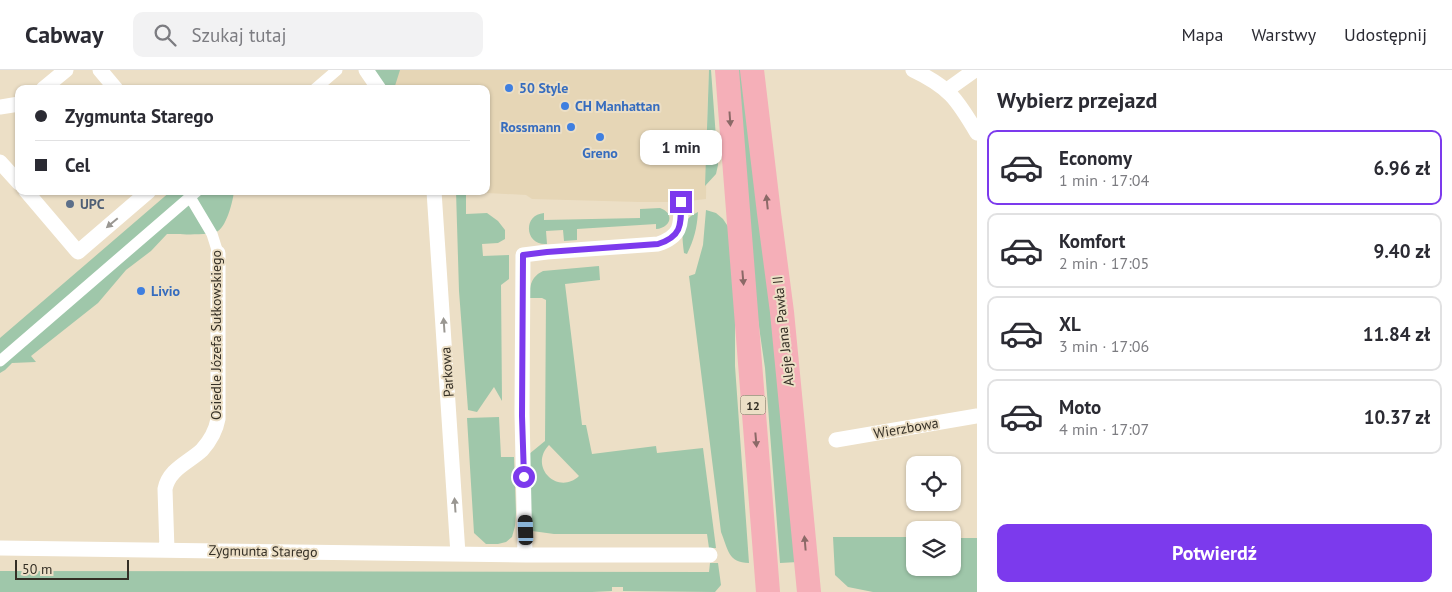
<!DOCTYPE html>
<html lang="pl">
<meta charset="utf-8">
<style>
body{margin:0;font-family:"PT Sans",sans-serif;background:#f2f2f3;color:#2b2b33;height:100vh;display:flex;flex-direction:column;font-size:19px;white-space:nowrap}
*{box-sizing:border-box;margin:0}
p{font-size:16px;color:#7c7c81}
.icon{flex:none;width:28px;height:28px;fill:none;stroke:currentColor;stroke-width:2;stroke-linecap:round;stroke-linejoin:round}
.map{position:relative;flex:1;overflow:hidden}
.details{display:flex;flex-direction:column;background:#fff;width:475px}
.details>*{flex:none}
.top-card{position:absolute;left:15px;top:15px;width:475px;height:110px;border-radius:10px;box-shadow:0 1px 4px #0004;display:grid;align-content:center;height:110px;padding:0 20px;background:#fff}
.buttons{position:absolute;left:906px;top:386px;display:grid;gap:10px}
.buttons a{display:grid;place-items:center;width:55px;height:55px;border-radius:10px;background:#fff;box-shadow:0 1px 4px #0004;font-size:25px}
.scale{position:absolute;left:15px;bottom:12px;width:114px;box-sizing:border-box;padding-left:5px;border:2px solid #342f25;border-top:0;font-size:14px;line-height:18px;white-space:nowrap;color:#342f25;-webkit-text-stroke:4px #ecdfc6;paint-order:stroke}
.end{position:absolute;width:22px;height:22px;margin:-11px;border:6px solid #7c3aed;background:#fff;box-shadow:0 0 0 2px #fff}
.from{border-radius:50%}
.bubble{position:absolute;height:35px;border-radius:10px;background:#fff;box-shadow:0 1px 4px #0004;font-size:16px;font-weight:700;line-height:35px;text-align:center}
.car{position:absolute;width:15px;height:30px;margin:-15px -8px;border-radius:6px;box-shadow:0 0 4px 1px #0007;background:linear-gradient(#222 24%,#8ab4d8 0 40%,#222 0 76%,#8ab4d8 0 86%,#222 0)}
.top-card b{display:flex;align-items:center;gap:18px;height:48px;font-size:19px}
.top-card b+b{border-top:1px solid #e1e1e2}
.top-card i{width:12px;height:12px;background:#2b2b33}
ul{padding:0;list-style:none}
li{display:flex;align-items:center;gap:15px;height:75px;margin:0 10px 8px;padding:0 10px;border:2px solid #e1e1e2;border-radius:10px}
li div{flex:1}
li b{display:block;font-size:19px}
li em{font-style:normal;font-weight:700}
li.selected{border-color:#7c3aed}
li>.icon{width:45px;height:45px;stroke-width:1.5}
h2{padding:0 20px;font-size:22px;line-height:60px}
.cta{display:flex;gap:10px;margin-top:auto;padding:10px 20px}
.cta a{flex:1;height:58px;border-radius:10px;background:#7c3aed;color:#fff;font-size:20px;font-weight:700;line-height:58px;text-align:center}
header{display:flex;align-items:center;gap:30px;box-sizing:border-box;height:70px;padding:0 25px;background:#fff;border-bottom:1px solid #e1e1e2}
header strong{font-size:24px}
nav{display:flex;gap:28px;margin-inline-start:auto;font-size:18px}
.search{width:350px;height:45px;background:#f2f2f3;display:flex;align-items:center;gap:12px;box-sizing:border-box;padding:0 18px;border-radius:10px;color:#7c7c81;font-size:19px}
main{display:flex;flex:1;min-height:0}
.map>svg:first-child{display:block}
</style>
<header>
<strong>Cabway</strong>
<div class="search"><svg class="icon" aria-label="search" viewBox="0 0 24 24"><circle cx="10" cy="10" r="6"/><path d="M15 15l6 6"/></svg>Szukaj tutaj</div>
<nav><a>Mapa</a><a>Warstwy</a><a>Udostępnij</a></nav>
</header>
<main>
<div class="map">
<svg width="977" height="522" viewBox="0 0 977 522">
<rect width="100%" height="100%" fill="#ecdfc6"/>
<path fill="#e6d6b6" d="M365,0H709L707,50L706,129L681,132H640L532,129L526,125L487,123L486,19H379Z"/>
<path fill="#9fc7aa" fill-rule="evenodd" d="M365,0H400L394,19H379Z
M709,0H711L718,95L716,104L705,116Z
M736,0H744L798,492L780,493L765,298L751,202Z
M171,121H234C233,131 227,155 218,161C211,166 177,164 167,164L151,181L126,200L98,233L31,286L36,292L12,293L5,300L0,303V268Z
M456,121H466V144L487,143L498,151L505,160V169L498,173L482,174L483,186L509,185V209L501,215L502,331L494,317L477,342L468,340L459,221Z
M660,138C675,143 671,158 656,159V154L577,159V170L564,171L563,160L546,161L547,174C525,176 522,145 544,143V150L640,148V139Z
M706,140L716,143L723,149L729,158L735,220V296L749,493C728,493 728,479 721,462L689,206L695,204L703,175Z
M698,142C697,158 694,170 687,184L684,183C682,166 679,150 698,142Z
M599,196L600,210L565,214L582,355H586L592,384L656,376L657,383L703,378L716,478H709L707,464H554L525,460L523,389L545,371L546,230L542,228H529C530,215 531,207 543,201ZM549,375L579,406C558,426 528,397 549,375Z
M499,347L501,387H514L516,443L515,456L512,467L506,472L498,474H486L474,463L467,348Z
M833,467H915V498H952L953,468H977V522H873L848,517L835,505Z
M710,493H718L721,515L715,522L623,521V517H612V521L592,522H0V501L709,502Z"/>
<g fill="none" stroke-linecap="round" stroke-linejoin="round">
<path stroke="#fff" stroke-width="11" d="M315,19L337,0
M190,127L212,164L218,183
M0,291L197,121"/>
<path stroke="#fff" stroke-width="15" d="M100,0L116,19
M366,0L379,19
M913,0C949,17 957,29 977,63
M43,19L66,0
M947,20L975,0
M0,37L19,34
M0,92L19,113
M26,121L78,182L149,121
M434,121L458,484
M836,370L977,346
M0,478L525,485H710
M167,480L165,419C169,399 188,393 202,380C210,371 216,360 218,349V183
M525,485L522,343L523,185L547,182L658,174C682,166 681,155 681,132"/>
<path stroke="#f5afb8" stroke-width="24" d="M727,0L768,522
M752,0L769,143L782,242L809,522"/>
</g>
<defs><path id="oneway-solid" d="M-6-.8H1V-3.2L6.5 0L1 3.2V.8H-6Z" transform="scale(1.25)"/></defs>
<g fill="#8b6967">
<use href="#oneway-solid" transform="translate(730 49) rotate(86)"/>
<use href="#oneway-solid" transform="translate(767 132) rotate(-96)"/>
<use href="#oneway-solid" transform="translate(743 208) rotate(85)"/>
<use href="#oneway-solid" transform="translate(756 370) rotate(85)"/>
<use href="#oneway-solid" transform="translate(805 473) rotate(-95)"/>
</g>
<g fill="#9a9792">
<use href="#oneway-solid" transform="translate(112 153) rotate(140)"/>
<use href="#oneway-solid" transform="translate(444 255) rotate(-94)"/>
<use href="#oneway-solid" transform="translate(455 435) rotate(-94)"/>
</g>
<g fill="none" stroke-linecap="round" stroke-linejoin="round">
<path stroke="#7c3aed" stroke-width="6" d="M524,407L522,346L523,185L547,182L658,174C682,166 681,155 681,132"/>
</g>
<g fill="#3f7fe0" stroke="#ecdfc6" stroke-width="2">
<circle cx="509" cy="18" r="5"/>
<circle cx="565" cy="36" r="5"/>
<circle cx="571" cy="57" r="5"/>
<circle cx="600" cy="67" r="5"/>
<circle cx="141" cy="221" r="5"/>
</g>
<circle fill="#5c6f8a" stroke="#ecdfc6" stroke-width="2" cx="70" cy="134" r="5"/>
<g text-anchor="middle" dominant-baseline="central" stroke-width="4" stroke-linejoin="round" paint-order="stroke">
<rect fill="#ecdfc6" stroke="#6b6455" stroke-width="1" x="740.5" y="325.5" width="25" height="19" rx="4"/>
<g font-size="12" font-weight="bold" fill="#342f25">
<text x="753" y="335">12</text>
</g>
<g font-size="14" font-weight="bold" fill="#366cbe" stroke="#ecdfc6" text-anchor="start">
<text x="519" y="18">50 Style</text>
<text x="575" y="36">CH Manhattan</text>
<text x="561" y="57" text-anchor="end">Rossmann</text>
<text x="600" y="83" text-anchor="middle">Greno</text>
<text x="151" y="221">Livio</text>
</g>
<g font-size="14" font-weight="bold" fill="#4e5e75" stroke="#ecdfc6" text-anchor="start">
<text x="80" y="134">UPC</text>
</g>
<g font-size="14" fill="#342f25" stroke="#ecdfc6">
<text transform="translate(783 261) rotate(-96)">Aleje Jana Pawła II</text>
<text transform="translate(216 265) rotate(-90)">Osiedle Józefa Sułkowskiego</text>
<text transform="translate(447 302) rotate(-94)">Parkowa</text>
<text transform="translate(906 358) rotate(-10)">Wierzbowa</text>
<text transform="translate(263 481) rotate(1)">Zygmunta Starego</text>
</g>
</g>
</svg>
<div class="buttons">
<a><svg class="icon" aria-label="locate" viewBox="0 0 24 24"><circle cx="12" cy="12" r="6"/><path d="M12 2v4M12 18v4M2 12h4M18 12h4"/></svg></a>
<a><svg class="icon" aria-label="layers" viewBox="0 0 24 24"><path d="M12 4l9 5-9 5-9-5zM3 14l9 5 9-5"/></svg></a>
</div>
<div class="scale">50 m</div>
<i class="end from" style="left:524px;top:407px"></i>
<i class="end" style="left:681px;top:132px"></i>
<div class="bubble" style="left:640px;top:60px;width:82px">1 min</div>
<i class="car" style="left:526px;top:460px;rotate:358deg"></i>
<div class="top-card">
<b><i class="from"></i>Zygmunta Starego</b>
<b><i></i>Cel</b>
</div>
</div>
<section class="details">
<h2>Wybierz przejazd</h2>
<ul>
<li class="selected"><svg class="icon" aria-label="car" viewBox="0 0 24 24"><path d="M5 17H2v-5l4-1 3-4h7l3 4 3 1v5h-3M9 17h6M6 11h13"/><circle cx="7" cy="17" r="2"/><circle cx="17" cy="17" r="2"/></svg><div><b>Economy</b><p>1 min · 17:04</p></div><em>6.96 zł</em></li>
<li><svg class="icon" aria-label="car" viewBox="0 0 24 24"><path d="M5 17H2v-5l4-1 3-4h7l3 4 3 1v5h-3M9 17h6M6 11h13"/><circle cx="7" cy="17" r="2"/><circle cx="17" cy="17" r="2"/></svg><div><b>Komfort</b><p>2 min · 17:05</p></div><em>9.40 zł</em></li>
<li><svg class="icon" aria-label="car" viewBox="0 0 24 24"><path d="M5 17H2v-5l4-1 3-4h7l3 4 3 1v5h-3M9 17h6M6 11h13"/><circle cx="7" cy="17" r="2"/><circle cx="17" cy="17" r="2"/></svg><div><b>XL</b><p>3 min · 17:06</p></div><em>11.84 zł</em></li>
<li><svg class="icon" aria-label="car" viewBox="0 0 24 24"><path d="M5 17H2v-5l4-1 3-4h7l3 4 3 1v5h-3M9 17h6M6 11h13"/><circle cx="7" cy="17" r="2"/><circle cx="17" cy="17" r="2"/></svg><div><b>Moto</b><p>4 min · 17:07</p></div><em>10.37 zł</em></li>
</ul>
<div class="cta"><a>Potwierdź</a></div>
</section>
</main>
